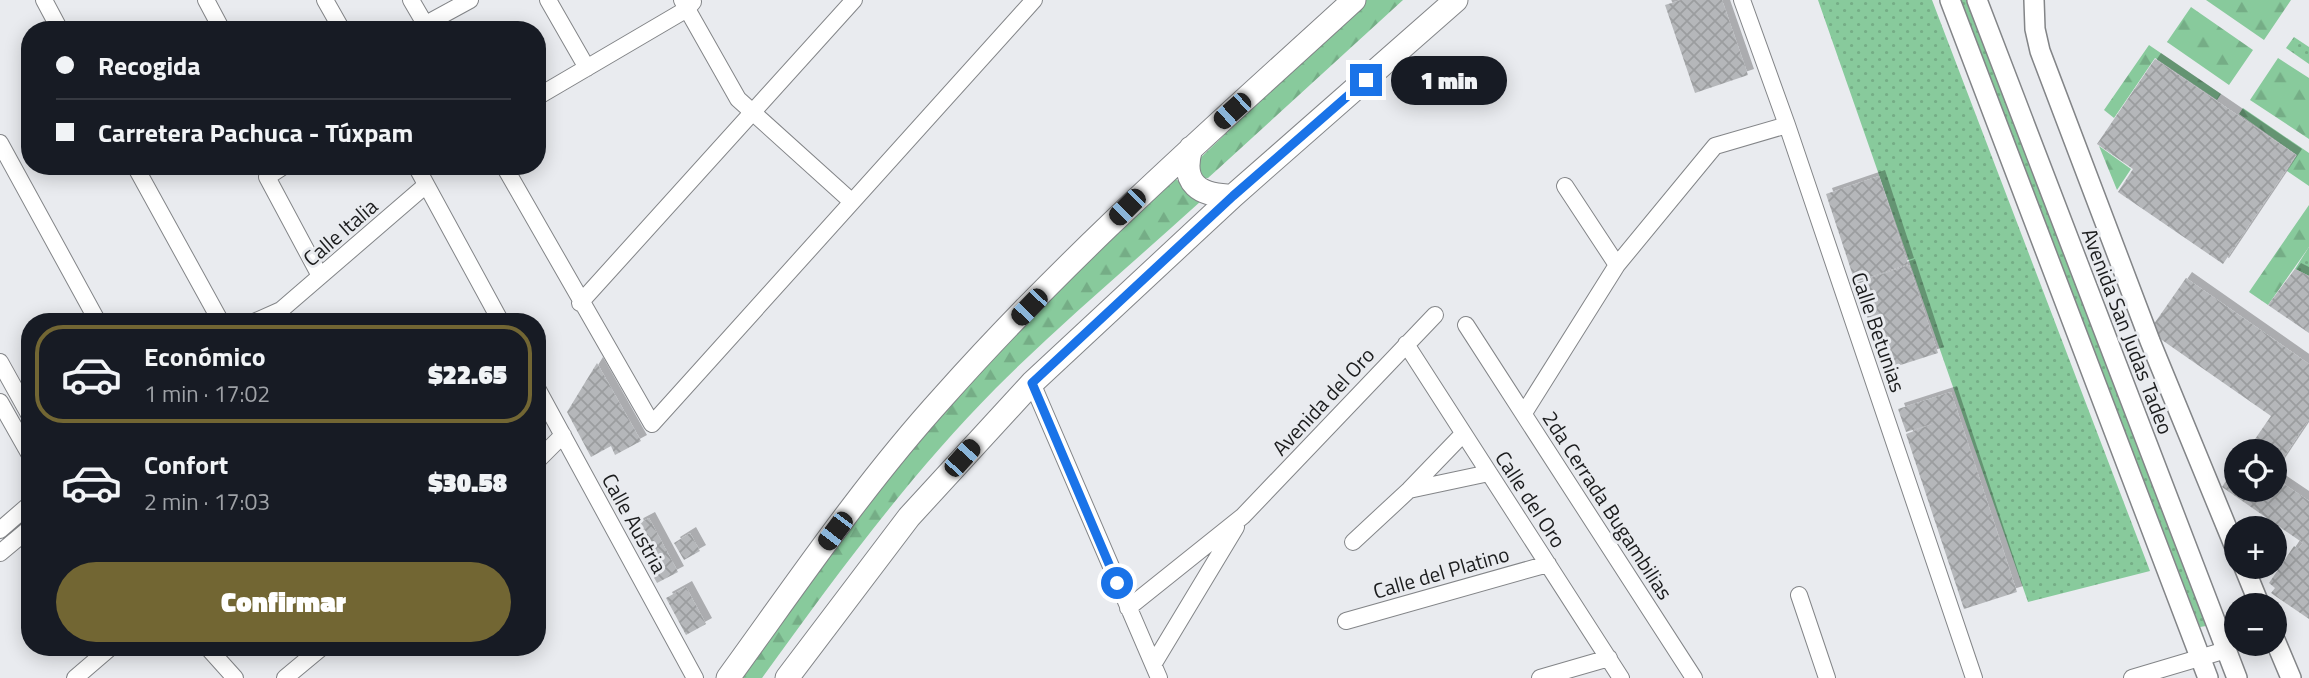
<!DOCTYPE html>
<html lang="es">
<meta charset="utf-8">
<style>
body{margin:0;font-family:"Titillium Web",sans-serif;background:#20242c;color:#f1f3f6;height:100vh;display:flex;flex-direction:column;font-size:26px;white-space:nowrap}
*{box-sizing:border-box;margin:0}
p{font-size:23px;color:#9ea1a6}
.icon{flex:none;width:38px;height:38px;fill:none;stroke:currentColor;stroke-width:2;stroke-linecap:round;stroke-linejoin:round}
.map{position:relative;flex:1;overflow:hidden}
.details{position:absolute;left:21px;top:313px;width:525px;height:343px;display:flex;flex-direction:column;background:#171b24;border-radius:28px;box-shadow:0 4px 18px #0003}
.details>*{flex:none}
.top-card{position:absolute;left:21px;top:21px;width:525px;height:154px;border-radius:28px;box-shadow:0 4px 18px #0003;display:grid;align-content:center;height:154px;padding:0 35px;background:#171b24}
.buttons{position:absolute;left:2224px;top:439px;display:grid;gap:14px}
.buttons a{display:grid;place-items:center;width:63px;height:63px;border-radius:50%;background:#171b24;box-shadow:0 4px 18px #0003;font-size:35px}
.end{position:absolute;width:32px;height:32px;margin:-16px;border:9px solid #1a73e8;background:#fff;box-shadow:0 0 0 4px #fff}
.from{border-radius:50%}
.bubble{position:absolute;height:49px;border-radius:24px;background:#171b24;box-shadow:0 4px 18px #0003;font-size:23px;font-weight:800;line-height:49px;text-align:center}
.car{position:absolute;width:21px;height:42px;margin:-21px -10px;border-radius:9px;box-shadow:0 0 5px 2px #0007;background:linear-gradient(#222 24%,#8ab4d8 0 40%,#222 0 76%,#8ab4d8 0 86%,#222 0)}
.top-card b{display:flex;align-items:center;gap:24px;height:66px;font-size:26px}
.top-card b+b{border-top:2px solid #363941}
.top-card i{width:18px;height:18px;background:#f1f3f6}
ul{padding:12px 0 0;list-style:none}
li{display:flex;align-items:center;gap:21px;height:98px;margin:0 14px 10px;padding:0 21px;border:4px solid transparent;border-radius:28px}
li div{flex:1}
li b{display:block;font-size:26px}
li em{font-style:normal;font-weight:800}
li.current{border-color:#726633}
li>.icon{width:63px;height:63px;stroke-width:1.5}
.cta{display:flex;gap:14px;margin-top:auto;padding:14px 35px}
.cta a{flex:1;height:80px;border-radius:42px;background:#726633;color:#fff;font-size:28px;font-weight:800;line-height:80px;text-align:center}
.map>svg:first-child{display:block}
</style>
<div class="map">
<svg width="2309" height="678" viewBox="0 0 2309 678">
<defs>
<pattern id="grass-dots" width="8" height="8" patternUnits="userSpaceOnUse" patternTransform="scale(1.75)"><rect width="8" height="8" fill="#88ca9c"/><path d="M2 2h.1M6 6h.1" fill="none" stroke="#75ad86" stroke-width="1.8" stroke-linecap="round"/></pattern>
<pattern id="forest-firs" width="22" height="20" patternUnits="userSpaceOnUse" patternTransform="scale(1.75)"><rect width="22" height="20" fill="#88ca9c"/><path d="M5 1l3.5 6h-7zM16 11l3.5 6h-7z" fill="#75ad86"/></pattern>
<pattern id="building-cross-hatch" width="8" height="8" patternUnits="userSpaceOnUse" patternTransform="scale(1.75)"><rect width="8" height="8" fill="#b5b7ba"/><path d="M0 0l8 8M0 8l8-8" fill="none" stroke="#9b9d9f"/></pattern>
<filter id="shadow"><feDropShadow dx="6" dy="-6" stdDeviation="0" flood-color="#0004"/></filter>
</defs>
<rect width="100%" height="100%" fill="#e9ebef"/>
<path fill="url(#grass-dots)" d="M1818,0H1932L2150,571L2028,602Z
M1960,0H1966L2206,626L2200,627Z
M2294,37L2309,47V64L2286,48Z
M2309,247V276L2295,269Z"/>
<path fill="url(#forest-firs)" d="M1366,0H1403L1218,169L1208,178H1202L1195,163Z
M2206,0H2291L2264,40Z
M2191,7L2253,50L2229,85L2167,42Z
M2149,45L2221,94L2217,100L2155,58L2114,118L2104,110Z
M2278,58L2309,78V139L2250,100Z
M2243,108L2309,153V186L2287,171L2297,155L2239,114Z
M2099,146L2131,169L2117,190Z
M1175,178L1201,201C1133,263 1061,323 996,388C908,477 835,577 762,678H736L858,512L979,366Z
M2309,205V247L2268,305L2249,292Z"/>
<path fill="url(#building-cross-hatch)" filter="url(#shadow)" d="M1681,0H1722L1748,75L1695,93L1665,5Z
M2155,59L2296,155L2223,264L2118,192L2133,169L2097,144Z
M1879,176L1908,264L1855,282L1826,194Z
M1909,265L1938,353L1885,370L1856,283Z
M2295,269L2309,276V333L2268,305Z
M2186,278L2309,364V419L2275,470V452H2246L2271,416L2149,331Z
M597,363L641,441L615,455L611,446L591,457L567,412Z
M1951,392L2017,592L1964,609L1906,434L1935,423L1906,432L1898,409Z
M2236,465V490H2275V478L2309,501V619L2271,593L2275,588L2269,583L2294,546L2298,549L2303,543L2222,487Z
M649,518L678,572L657,583L628,529Z
M690,533L700,551L684,560L674,543Z
M686,587L706,624L686,635L666,598Z"/>
<g fill="none" stroke-linecap="round" stroke-linejoin="round">
<g stroke="#838588" stroke-width="18">
<path id="minor" d="M44,0L60,30
M206,0L222,30
M325,0L342,30
M411,0L425,24
M548,0L587,68
M682,0L738,99L851,201
M1742,0L1787,125L1974,678
M415,30L470,0
M537,97L687,9L693,2
M0,143L98,322
M135,166L221,322
M284,166L267,177L320,276
M416,166L501,322
M504,166L652,424L1034,0
M1565,186L1617,265
M580,303L854,0
M254,322L281,310L426,185
M1466,325L1694,678
M1406,344L1621,678
M0,362L30,416
M1032,383L1159,678
M537,388L695,678
M0,402L30,455
M1524,413L1617,265L1715,146L1787,125
M537,461L563,435
M1409,490L1489,473
M0,530L30,504
M1353,542L1409,490L1463,434
M0,553L30,528
M1799,595L1827,678
M1128,608L1243,516L1435,315
M1346,621L1548,564
M208,648L235,678
M1154,663L1236,527
M75,678L110,648
M285,678L321,648
M1540,678L1609,658
M2132,678L2226,650"/>
</g>
<g stroke="#838588" stroke-width="22">
<path id="tertiary" d="M1950,0L2208,678
M1977,0L2237,678
M2034,0L2035,29L2040,51L2150,341L2236,550
M2244,567L2260,606
M2275,640L2291,678"/>
</g>
<g stroke="#838588" stroke-width="25">
<path id="primary" d="M1191,148C1180,184 1200,196 1233,196
M728,678C797,583 864,484 943,397C1070,254 1213,129 1354,0
M787,678L909,517L1032,383L1233,196L1456,0"/>
</g>
<use href="#minor" stroke="#fff" stroke-width="16"/>
<use href="#tertiary" stroke="#fff" stroke-width="19"/>
<use href="#primary" stroke="#fff" stroke-width="23"/>
</g>
<g fill="none" stroke-linecap="round" stroke-linejoin="round">
<path stroke="#1a73e8" stroke-width="9" d="M1117,583L1032,383L1233,196L1366,80"/>
</g>
<g text-anchor="middle" dominant-baseline="central" stroke-width="6" stroke-linejoin="round" paint-order="stroke">
<g font-size="21" fill="#1b1c1d" stroke="#e9ebef">
<text transform="translate(340 232) rotate(-41)">Calle Italia</text>
<text transform="translate(2128 331) rotate(69)">Avenida San Judas Tadeo</text>
<text transform="translate(1879 332) rotate(71)">Calle Betunias</text>
<text transform="translate(1323 401) rotate(-47)">Avenida del Oro</text>
<text transform="translate(1531 499) rotate(57)">Calle del Oro</text>
<text transform="translate(1608 505) rotate(57)">2da Cerrada Bugambilias</text>
<text transform="translate(635 523) rotate(61)">Calle Austria</text>
<text transform="translate(1441 572) rotate(-16)">Calle del Platino</text>
</g>
</g>
</svg>
<div class="buttons">
<a><svg class="icon" aria-label="locate" viewBox="0 0 24 24"><circle cx="12" cy="12" r="6"/><path d="M12 2v4M12 18v4M2 12h4M18 12h4"/></svg></a>
<a>+</a>
<a>−</a>
</div>
<i class="end from" style="left:1117px;top:583px"></i>
<i class="end" style="left:1366px;top:80px"></i>
<div class="bubble" style="left:1391px;top:56px;width:116px">1 min</div>
<i class="car" style="left:1232px;top:111px;rotate:228deg"></i>
<i class="car" style="left:1127px;top:207px;rotate:225deg"></i>
<i class="car" style="left:1029px;top:307px;rotate:224deg"></i>
<i class="car" style="left:962px;top:458px;rotate:42deg"></i>
<i class="car" style="left:835px;top:531px;rotate:217deg"></i>
<div class="top-card">
<b><i class="from"></i>Recogida</b>
<b><i></i>Carretera Pachuca - Túxpam</b>
</div>
<section class="details">
<ul>
<li class="current"><svg class="icon" aria-label="car" viewBox="0 0 24 24"><path d="M5 17H2v-5l4-1 3-4h7l3 4 3 1v5h-3M9 17h6M6 11h13"/><circle cx="7" cy="17" r="2"/><circle cx="17" cy="17" r="2"/></svg><div><b>Económico</b><p>1 min · 17:02</p></div><em>$22.65</em></li>
<li><svg class="icon" aria-label="car" viewBox="0 0 24 24"><path d="M5 17H2v-5l4-1 3-4h7l3 4 3 1v5h-3M9 17h6M6 11h13"/><circle cx="7" cy="17" r="2"/><circle cx="17" cy="17" r="2"/></svg><div><b>Confort</b><p>2 min · 17:03</p></div><em>$30.58</em></li>
</ul>
<div class="cta"><a>Confirmar</a></div>
</section>
</div>
